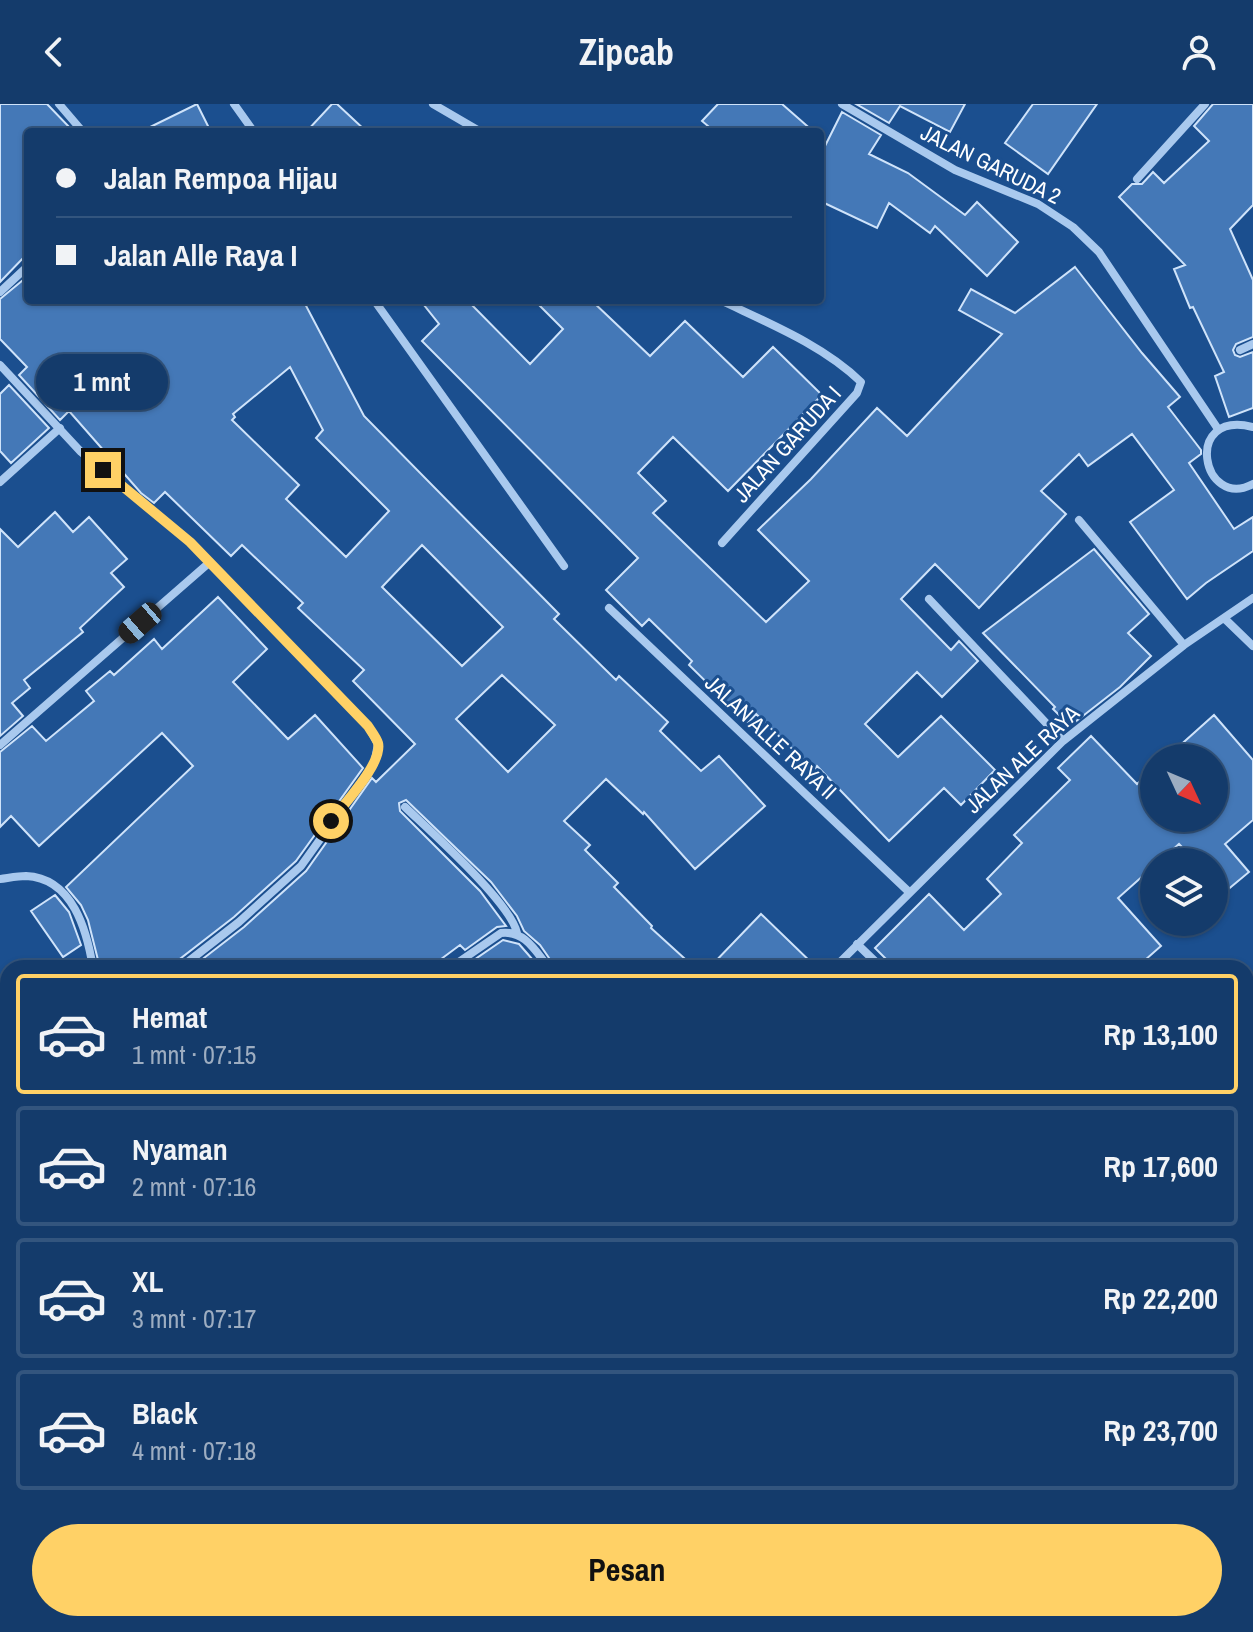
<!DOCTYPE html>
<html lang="id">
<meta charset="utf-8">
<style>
body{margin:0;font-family:"Archivo Narrow",sans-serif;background:#1d4271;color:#f1f3f6;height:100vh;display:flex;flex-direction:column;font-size:30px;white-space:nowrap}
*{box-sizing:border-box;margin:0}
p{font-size:26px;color:#9dadc1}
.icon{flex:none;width:44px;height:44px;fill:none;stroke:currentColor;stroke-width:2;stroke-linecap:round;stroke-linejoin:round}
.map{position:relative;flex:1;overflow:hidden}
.details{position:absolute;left:0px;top:856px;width:1254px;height:672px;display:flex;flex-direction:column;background:#143b6b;border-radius:24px 24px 0 0;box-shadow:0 2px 6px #0004,0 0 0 2px #33557e}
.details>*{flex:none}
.top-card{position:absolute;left:24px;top:24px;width:800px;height:176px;border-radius:8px;box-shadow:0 2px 6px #0004,0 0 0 2px #33557e;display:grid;align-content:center;height:176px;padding:0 32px;background:#143b6b}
.needle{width:52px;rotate:134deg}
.tools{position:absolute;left:1140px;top:640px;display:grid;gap:16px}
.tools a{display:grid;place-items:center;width:88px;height:88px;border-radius:50%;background:#143b6b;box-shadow:0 2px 6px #0004,0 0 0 2px #33557e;font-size:40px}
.end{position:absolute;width:36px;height:36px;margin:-18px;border:10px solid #ffd166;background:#111;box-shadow:0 0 0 4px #111}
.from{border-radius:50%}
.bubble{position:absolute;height:56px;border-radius:28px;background:#143b6b;box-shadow:0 2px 6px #0004,0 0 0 2px #33557e;font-size:26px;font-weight:700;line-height:56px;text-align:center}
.car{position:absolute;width:24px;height:48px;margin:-24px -12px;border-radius:10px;box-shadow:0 0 6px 2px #0007;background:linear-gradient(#222 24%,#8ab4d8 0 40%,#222 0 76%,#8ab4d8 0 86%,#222 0)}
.top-card b{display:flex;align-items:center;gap:28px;height:76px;font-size:30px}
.top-card b+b{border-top:2px solid #33557e}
.top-card i{width:20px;height:20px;background:#f1f3f6}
ul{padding:14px 0 0;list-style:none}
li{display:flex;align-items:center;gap:24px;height:120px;margin:0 16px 12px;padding:0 16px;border:4px solid #33557e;border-radius:8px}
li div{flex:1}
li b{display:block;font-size:30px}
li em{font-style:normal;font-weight:700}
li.selected{border-color:#ffd166}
li>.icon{width:72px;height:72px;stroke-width:1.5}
.action{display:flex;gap:16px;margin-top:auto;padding:16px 32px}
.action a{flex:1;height:92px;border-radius:48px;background:#ffd166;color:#111;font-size:32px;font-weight:700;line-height:92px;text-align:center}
header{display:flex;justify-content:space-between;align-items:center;height:104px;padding:0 32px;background:#143b6b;font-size:36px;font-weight:700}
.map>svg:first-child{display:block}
</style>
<header><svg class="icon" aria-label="back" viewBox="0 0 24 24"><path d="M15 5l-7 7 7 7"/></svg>Zipcab<svg class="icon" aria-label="person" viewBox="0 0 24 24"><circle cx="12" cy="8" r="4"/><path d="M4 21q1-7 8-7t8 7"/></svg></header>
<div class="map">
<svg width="1253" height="1528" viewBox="0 0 1253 1528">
<rect width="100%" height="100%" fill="#1b4f8f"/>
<path fill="#4478b7" stroke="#cfe3fa" stroke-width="2" fill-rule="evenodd" d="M0,0H47L74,28H28V149L0,178Z
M197,0L211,28H140Z
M332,0H337L367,28H306Z
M718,0H782L814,28H715L702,17Z
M856,0H965L950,28L900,2L889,19Z
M1033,0H1097L1048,70L1005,39Z
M1213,0H1253V101L1230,125L1253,176V233L1236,240L1233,246L1235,251L1240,253L1253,248V304L1229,313L1215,272L1224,268L1193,203L1190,204L1174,165L1185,161L1119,93L1132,80H1142L1153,68L1164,79L1209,37L1194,22Z
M842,8L881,31L869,50L908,69L965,111L977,98L1018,138L987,172L935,122L930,129L889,99L877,124L820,97V52Z
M1075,163L1142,249L1180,293L1168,303L1201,346V350L1189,359L1234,425L1253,413V447L1206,479L1187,495L1130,418L1174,386L1132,330L1088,362L1079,350L1041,387L1066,410L979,504L935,460L901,495L951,546L959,537L978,557L942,593L917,568L865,620L898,653L941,612L995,666L961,701L944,684L889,737L817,662L814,666L756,610L748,619L689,561L692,557L649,515L642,522L606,486L638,454L422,237L439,220L420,196H467L530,260L563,225L534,196H591L650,252L685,217L743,273L773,243L822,291L728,387L673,333L638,369L666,397L653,409L766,518L809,477L758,426L811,375L877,304L907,332L1002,230L959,206L971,185L1015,209Z
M23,176L28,180V196H303L364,312L559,510L554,515L616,576L619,572L668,618L660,627L701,667L719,652L765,702L695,765L644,708L643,710L606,675L564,717L590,741L585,746L618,779L614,783L652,822L651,824L695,864H556L540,841L524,827L517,812L491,778L406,696L399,699L400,707L480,787L506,822L497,823L465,846L460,841L429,864H191L244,823L306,767L372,674L376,678L415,640L353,577L364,566L298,504L303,499L242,441L231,452L165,388L154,399L141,389L69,307L60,316L19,271L27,263L0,235V195ZM290,263L323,326L316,334L389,407L346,453L286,395L299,381L232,316L235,313L233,310ZM422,441L503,523L462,562L382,483ZM502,571L555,621L508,668L456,615Z
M9,281L49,324L11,359L0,347V290Z
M55,408L73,428L89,413L127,455L111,469L124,483L80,524L83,528L24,576L30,584L12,599L23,612L0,632V425L18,443Z
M1094,445L1149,510L1128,529L1151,552L1120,583L1070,622L1053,605L1055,603L983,529Z
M218,493L267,545L233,578L288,635L315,611L363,664L296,757L234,813L176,858L173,864H103L99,860L88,816L81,801L66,783L193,662L162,629L39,742L11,712L0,723V648L32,622L46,637L94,597L86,587L110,567L114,571L154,535L162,545Z
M1214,611L1253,656V716L1225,740L1249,768L1214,797V758H1196L1179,740L1159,758H1154V762L1118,794L1161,842L1136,864H895L875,844L929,790L964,826L1001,790L987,775L1022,739L1014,731L1070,676L1058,664L1091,632L1137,680L1154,665V714H1214V654H1166Z
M55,791L69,808L81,841L63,853L31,807Z
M761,810L817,864H709Z
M503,836L519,840L540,864H482L474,856Z"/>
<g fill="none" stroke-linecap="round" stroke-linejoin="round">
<path stroke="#a9c9ee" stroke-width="8" d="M59,0L83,28
M234,0L254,28
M433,0L481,28
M842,0L955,66L1038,100L1073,123L1099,148L1218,325
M1137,75L1205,0
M0,188L28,162
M374,196L564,462
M720,196C768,219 823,241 861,278L857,289L722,439
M1240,246L1253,240
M0,261L81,348L190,438L368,622L378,640L374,660L301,762L239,818L180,864
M1253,323C1182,305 1202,407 1253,380
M0,378L60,324
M1079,416L1184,541
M929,495L1063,637
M609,504L909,788
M1224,514L1253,542
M0,641L210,458
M405,703C430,727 511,799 517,829
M0,775C8,774 18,772 26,772C73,774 87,827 93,864
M857,840L882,864
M450,864L501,829C525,826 536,848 549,864
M834,864L1063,637L1184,541L1253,494
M0,902L8,896
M0,984L8,979
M1246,1354L1253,1349
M1050,1520L1056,1528
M538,1528L549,1520"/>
<path stroke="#d6e6fa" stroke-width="16" d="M0,1088L8,1101
M266,1520L271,1528"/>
</g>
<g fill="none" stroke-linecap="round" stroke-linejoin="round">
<path stroke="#ffd166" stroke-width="10" d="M103,366L190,438L368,622C371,627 376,633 378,639C383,659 344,700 331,717"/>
</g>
<g text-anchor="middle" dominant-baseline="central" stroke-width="6" stroke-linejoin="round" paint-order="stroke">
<g font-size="22" fill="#fff" stroke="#1b4f8f">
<text transform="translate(991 60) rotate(26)">JALAN GARUDA 2</text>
<text transform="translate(787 340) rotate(-48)">JALAN GARUDA I</text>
<text transform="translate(771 633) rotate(43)">JALAN ALLE RAYA II</text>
<text transform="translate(1022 655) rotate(-43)">JALAN ALE RAYA</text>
</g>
</g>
</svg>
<div class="tools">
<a><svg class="needle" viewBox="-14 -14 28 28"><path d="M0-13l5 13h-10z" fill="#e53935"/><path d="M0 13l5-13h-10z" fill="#9dadc1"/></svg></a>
<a><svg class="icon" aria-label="layers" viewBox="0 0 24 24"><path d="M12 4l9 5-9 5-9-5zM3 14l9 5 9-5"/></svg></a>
</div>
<i class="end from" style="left:331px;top:717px"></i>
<i class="end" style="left:103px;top:366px"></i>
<div class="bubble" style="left:36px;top:250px;width:132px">1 mnt</div>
<i class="car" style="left:140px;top:519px;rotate:229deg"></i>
<div class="top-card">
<b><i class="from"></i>Jalan Rempoa Hijau</b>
<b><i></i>Jalan Alle Raya I</b>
</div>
<section class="details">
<ul>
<li class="selected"><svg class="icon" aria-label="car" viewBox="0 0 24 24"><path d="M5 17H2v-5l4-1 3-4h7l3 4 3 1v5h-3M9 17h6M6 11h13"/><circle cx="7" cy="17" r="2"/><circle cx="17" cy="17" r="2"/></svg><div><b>Hemat</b><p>1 mnt · 07:15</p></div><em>Rp 13,100</em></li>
<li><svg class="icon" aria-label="car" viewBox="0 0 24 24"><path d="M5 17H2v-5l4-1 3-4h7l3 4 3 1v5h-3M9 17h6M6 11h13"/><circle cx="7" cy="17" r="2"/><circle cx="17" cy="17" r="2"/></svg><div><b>Nyaman</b><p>2 mnt · 07:16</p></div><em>Rp 17,600</em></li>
<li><svg class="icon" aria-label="car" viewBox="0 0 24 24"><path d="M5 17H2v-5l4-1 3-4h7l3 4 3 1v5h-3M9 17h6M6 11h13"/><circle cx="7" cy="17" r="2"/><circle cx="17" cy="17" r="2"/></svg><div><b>XL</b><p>3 mnt · 07:17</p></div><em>Rp 22,200</em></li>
<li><svg class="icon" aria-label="car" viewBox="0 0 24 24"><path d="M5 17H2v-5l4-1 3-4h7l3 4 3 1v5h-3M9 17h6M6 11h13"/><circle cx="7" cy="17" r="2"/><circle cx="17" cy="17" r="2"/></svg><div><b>Black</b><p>4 mnt · 07:18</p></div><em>Rp 23,700</em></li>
</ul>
<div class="action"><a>Pesan</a></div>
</section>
</div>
